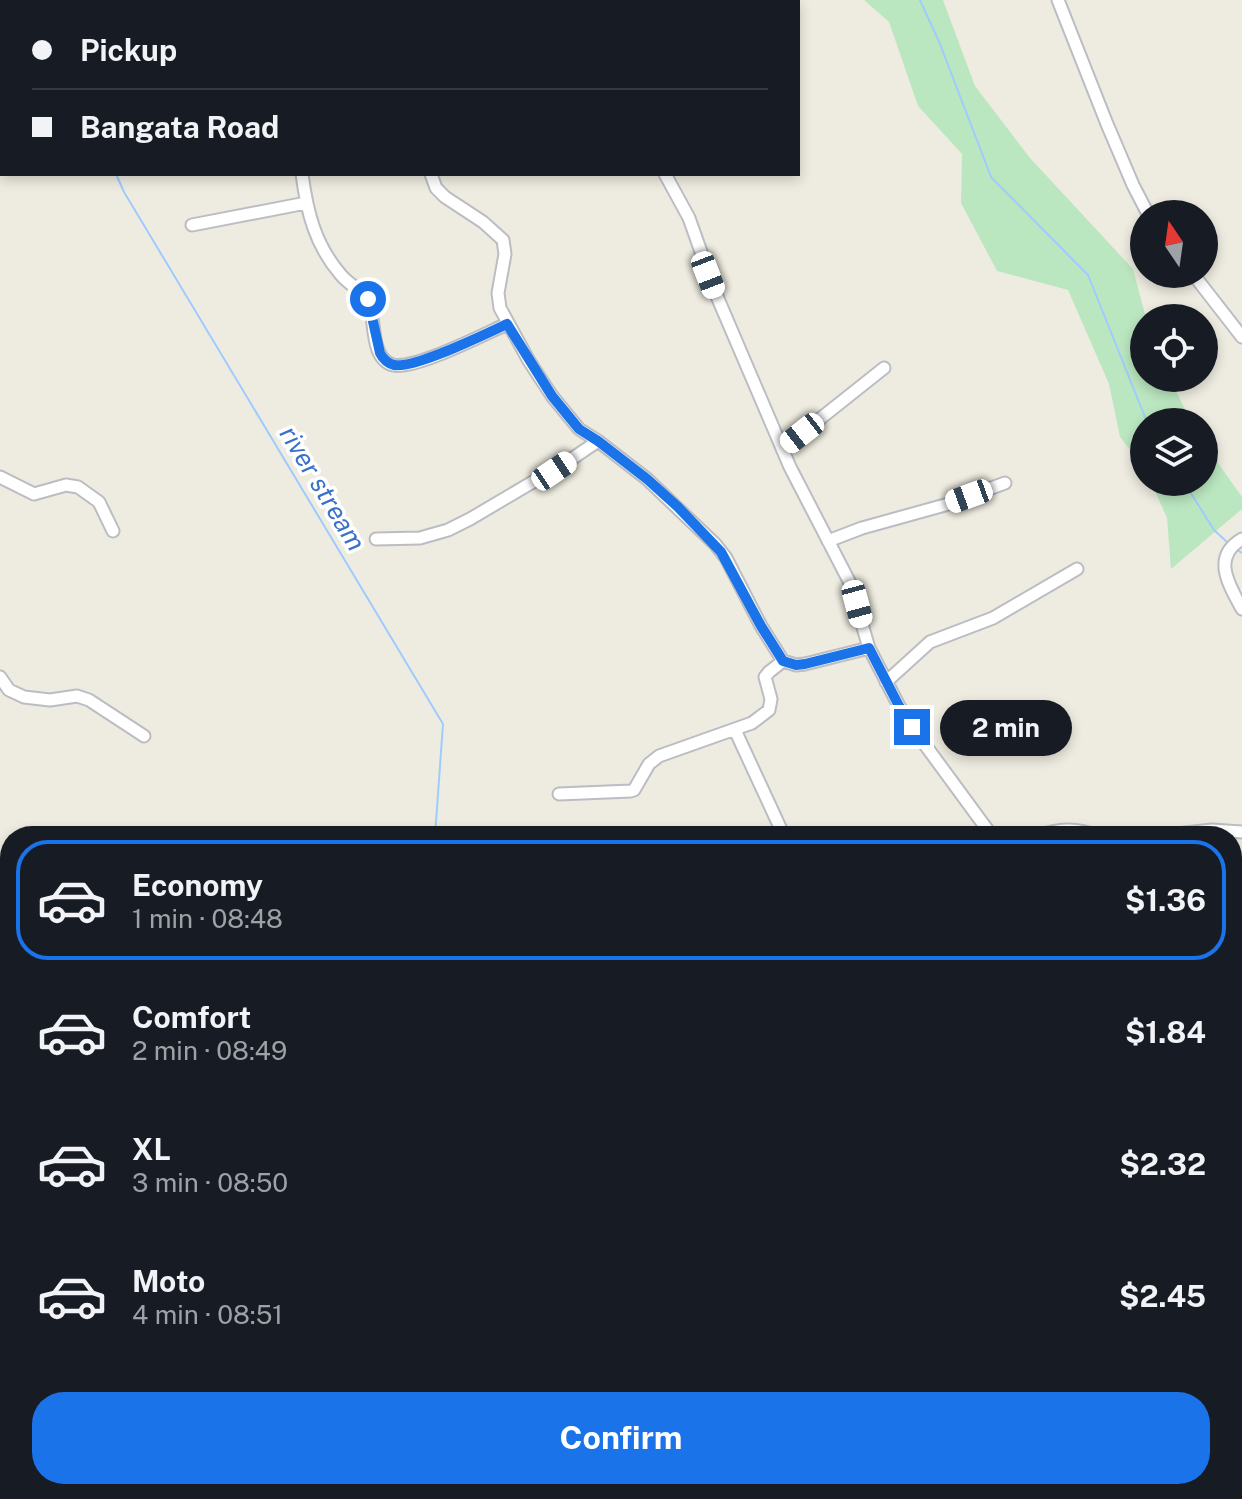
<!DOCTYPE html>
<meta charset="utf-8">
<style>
body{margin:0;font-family:"Public Sans",sans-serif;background:#20242c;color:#f1f3f6;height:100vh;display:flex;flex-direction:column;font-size:30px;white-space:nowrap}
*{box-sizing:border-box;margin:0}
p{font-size:26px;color:#9ea1a6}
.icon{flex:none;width:44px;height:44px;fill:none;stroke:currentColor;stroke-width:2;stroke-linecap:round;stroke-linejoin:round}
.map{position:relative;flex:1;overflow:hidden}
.sheet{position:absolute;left:0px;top:826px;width:1242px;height:674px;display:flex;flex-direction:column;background:#171b24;border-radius:32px 32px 0 0;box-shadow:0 4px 12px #0003}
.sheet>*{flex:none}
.banner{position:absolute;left:0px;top:0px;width:800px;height:176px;box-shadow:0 4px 12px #0003;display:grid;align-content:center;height:176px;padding:0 32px;background:#171b24}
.needle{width:52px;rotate:347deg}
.fabs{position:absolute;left:1130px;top:200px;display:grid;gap:16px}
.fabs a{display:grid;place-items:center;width:88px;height:88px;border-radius:50%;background:#171b24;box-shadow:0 4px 12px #0003;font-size:40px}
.end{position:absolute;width:36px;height:36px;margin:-18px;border:10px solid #1a73e8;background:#fff;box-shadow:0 0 0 4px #fff}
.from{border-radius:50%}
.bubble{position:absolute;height:56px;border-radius:28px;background:#171b24;box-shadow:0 4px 12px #0003;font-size:26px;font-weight:700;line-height:56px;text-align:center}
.car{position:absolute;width:24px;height:48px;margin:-24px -12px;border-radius:10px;box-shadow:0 0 6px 2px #0007;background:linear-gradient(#fff 24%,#345 0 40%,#fff 0 76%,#345 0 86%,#fff 0)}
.banner b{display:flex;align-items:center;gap:28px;height:76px;font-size:30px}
.banner b+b{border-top:2px solid #363941}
.banner i{width:20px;height:20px;background:#f1f3f6}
ul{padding:14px 0 0;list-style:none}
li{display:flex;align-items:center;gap:24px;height:120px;margin:0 16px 12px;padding:0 16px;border:4px solid transparent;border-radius:32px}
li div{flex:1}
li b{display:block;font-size:30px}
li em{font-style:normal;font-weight:700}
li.current{border-color:#1a73e8}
li>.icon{width:72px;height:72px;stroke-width:1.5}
.button{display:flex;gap:16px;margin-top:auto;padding:16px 32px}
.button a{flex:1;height:92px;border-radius:32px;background:#1a73e8;color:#fff;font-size:32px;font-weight:700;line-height:92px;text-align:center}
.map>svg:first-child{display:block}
</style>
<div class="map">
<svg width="1242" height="1499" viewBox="0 0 1242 1499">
<rect width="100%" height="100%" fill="#eeece0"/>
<path fill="#bbe7c0" d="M864,0H943L975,86L1030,158L1133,269L1146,318H1144V378H1170L1191,422H1144V468L1120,437L1109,384L1068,290L997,271L961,203L962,154L918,106L889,22Z
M1204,443L1242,497V509L1171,569L1167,518L1151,482H1204Z"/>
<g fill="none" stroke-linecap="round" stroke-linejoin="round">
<path stroke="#9fcbff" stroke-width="2" d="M37,0L38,2
M920,0L940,44L991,177L1088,275L1147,422
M116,174L124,192L443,724L435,836
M1184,482L1214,530L1227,542
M1235,549L1242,553
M876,1490L889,1499"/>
<g stroke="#bbbdc3" stroke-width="15">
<path id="minor" d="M262,0L263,2
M405,0L407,2
M588,0L589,2
M1058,0L1107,124L1133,185L1148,214
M302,174C307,212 315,245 341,275C350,286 366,292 370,305C375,323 371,359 393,365C415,370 484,334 507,324
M431,174L436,188L445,197L483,222L503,240L505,254L498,293L500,308L529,361L552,396L579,429L598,441L647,479L715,544L726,558L761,626L783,661L796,665L805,664L869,648
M665,174L689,218L716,294L790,467L850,583L869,648L899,706L912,727L992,836
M192,225L306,203
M1193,274L1242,337
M782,449L884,368
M0,477L34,494L66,485L78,487L99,502L113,531
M376,539L420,538L448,530L470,519L531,483L554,471L598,441
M1242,539C1211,557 1229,585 1242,609
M828,541L862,528L945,505L1005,483
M0,677L9,690L24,697L50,700L77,696L89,700L144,736
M886,682L930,642L993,618L1077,569
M735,730L784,836
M559,794L631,791L634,790L649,764L659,756L752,723L769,710L771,699L765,677L769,672L783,661
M1034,836C1058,830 1074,826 1097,836
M1158,836L1212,830L1242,832
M1232,968L1242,942
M0,1035L10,1048
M1232,1164L1242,1163
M1232,1420L1242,1417
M1232,1487L1242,1498
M190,1490L192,1499
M401,1490L408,1499
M638,1490L648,1499
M136,1499L164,1490
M754,1499L756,1490"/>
</g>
<use href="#minor" stroke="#fff" stroke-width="11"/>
</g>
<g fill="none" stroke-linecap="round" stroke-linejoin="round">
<path stroke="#1a73e8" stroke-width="10" d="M368,299L380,353C383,359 387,363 394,365C415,369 485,334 507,324L552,396L579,429L598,441L647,479L678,507L721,552L761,626L783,661L796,665L805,664L869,648L899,706L912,727"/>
</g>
<g text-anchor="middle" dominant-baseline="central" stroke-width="7" stroke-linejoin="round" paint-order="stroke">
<g font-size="26" font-style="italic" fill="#3a70ca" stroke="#fff">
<text transform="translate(323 488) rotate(59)">river stream</text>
</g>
</g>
</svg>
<div class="fabs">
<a><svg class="needle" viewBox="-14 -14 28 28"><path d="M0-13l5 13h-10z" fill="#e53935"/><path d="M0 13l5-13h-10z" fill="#9ea1a6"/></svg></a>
<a><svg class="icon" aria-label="locate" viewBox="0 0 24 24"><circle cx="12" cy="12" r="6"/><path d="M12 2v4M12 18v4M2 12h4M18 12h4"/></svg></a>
<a><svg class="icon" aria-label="layers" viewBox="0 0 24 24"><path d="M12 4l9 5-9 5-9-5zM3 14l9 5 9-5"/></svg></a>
</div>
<i class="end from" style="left:368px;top:299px"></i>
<i class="end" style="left:912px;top:727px"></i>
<div class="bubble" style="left:940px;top:700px;width:132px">2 min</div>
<i class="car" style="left:708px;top:275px;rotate:159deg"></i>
<i class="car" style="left:802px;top:433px;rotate:232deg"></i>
<i class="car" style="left:554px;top:471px;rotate:56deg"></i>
<i class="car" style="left:969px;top:496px;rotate:250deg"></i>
<i class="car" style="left:857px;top:604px;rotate:165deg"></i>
<div class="banner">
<b><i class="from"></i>Pickup</b>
<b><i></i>Bangata Road</b>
</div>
<section class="sheet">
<ul>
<li class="current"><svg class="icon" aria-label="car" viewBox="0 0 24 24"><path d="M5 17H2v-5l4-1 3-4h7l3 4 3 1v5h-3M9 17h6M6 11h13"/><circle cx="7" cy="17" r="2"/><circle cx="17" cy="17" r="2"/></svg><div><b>Economy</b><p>1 min · 08:48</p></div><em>$1.36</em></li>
<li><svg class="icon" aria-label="car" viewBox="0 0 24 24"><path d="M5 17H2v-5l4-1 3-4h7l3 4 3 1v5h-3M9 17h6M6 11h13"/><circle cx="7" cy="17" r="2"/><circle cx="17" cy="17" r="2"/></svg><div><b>Comfort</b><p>2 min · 08:49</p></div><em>$1.84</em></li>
<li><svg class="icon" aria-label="car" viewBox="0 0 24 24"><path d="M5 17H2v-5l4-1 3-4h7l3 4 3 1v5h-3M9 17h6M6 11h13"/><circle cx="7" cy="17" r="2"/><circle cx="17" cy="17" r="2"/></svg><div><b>XL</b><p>3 min · 08:50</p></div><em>$2.32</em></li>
<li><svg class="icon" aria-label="car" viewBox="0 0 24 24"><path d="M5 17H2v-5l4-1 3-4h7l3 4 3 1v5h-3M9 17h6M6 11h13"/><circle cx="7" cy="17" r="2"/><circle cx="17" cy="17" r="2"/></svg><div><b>Moto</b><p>4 min · 08:51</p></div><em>$2.45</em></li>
</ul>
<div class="button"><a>Confirm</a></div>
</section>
</div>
